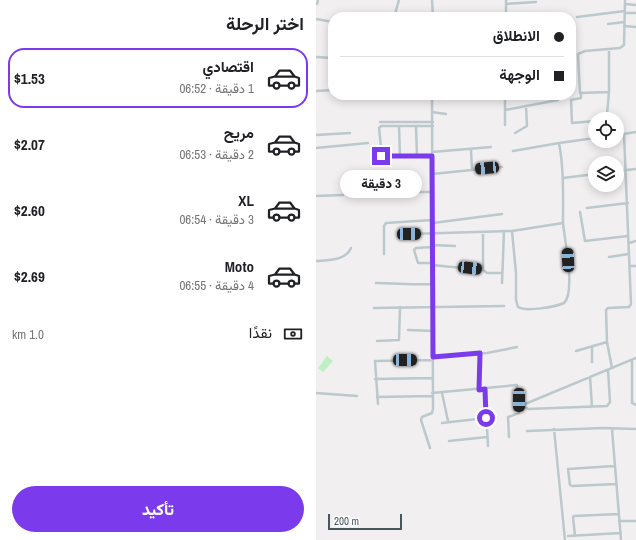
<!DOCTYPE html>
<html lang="ar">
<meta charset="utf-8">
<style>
body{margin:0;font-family:"Archivo Narrow",Vazirmatn,sans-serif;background:#f6f6f6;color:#202124;direction:rtl;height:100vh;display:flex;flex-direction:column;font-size:15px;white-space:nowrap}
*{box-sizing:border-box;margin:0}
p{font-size:13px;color:#757577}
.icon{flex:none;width:22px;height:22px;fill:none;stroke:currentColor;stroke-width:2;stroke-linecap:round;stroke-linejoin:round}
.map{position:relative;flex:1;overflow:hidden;direction:ltr}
.side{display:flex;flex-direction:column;background:#fff;width:316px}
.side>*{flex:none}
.guide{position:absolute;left:12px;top:12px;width:248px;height:88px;border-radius:16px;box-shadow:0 2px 10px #0003;direction:rtl;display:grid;align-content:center;height:88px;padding:0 12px;background:#fff}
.fabs{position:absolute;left:272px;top:112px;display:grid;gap:8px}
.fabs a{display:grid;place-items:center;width:36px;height:36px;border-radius:50%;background:#fff;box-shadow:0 2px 10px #0003;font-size:20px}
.scale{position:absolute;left:12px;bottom:10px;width:74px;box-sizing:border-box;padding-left:4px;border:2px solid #47585d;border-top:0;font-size:11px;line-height:14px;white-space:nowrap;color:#47585d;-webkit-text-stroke:3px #fff;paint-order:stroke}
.end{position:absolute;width:18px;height:18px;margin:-9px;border:5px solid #7c3aed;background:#fff;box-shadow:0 0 0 2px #fff}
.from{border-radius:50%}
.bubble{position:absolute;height:28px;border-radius:14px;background:#fff;box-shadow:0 2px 10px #0003;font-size:13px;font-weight:800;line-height:28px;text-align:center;direction:rtl}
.car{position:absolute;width:12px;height:24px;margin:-12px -6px;border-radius:5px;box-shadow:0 0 3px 1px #0007;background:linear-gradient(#222 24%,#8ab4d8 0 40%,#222 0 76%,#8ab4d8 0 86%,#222 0)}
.guide b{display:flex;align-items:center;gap:14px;height:38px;font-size:15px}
.guide b+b{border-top:1px solid #e0e0e0}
.guide i{width:10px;height:10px;background:#202124}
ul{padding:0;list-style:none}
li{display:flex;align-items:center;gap:12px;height:60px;margin:0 8px 6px;padding:0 4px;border:2px solid transparent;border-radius:16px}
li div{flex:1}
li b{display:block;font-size:15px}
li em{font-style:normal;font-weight:800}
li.selected{border-color:#7c3aed}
li>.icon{width:36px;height:36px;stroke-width:1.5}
h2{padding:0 12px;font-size:18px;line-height:48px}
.pay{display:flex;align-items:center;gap:10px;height:44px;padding:0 12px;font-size:15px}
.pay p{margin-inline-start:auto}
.cta{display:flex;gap:8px;margin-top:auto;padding:8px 12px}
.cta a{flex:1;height:46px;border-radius:24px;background:#7c3aed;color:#fff;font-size:16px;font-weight:800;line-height:46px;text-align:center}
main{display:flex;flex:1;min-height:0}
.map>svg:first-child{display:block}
</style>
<main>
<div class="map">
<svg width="320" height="540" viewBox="0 0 320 540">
<rect width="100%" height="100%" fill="#f2eff0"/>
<path fill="#bef0c6" d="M11,356L17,361L7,372L2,368Z"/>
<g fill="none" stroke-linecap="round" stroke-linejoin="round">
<path stroke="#bbc8cc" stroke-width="2.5" d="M116,0L117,17
M190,0V17
M1,4L2,0
M190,4L220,2
M309,4L320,5
M309,13H320
M78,17L83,0
M261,17L309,11
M0,19L17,22
M292,24L308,22
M308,26L320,27
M293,49V92L264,93L262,54L269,51L304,48L308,45L309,0
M0,57L17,58
M0,91L17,90
M265,93V98L255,100L256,123L279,121
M189,110L242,100L244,95
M116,112L130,114
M287,119L291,114L293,92
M64,122H117
M275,122L276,138
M189,125V95
M83,126L84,157
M100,126L101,156
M199,133L211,126L210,106
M0,135L34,133
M301,135L320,132
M0,148L52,143
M155,150L156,170
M197,151L243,143
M116,152L175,147
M116,156L66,157L63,128L65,126H117
M301,171L320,169
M116,174L186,167
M247,178L279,174
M90,192H116
M0,196L27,195
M271,208L312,203
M264,212L269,241L312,236
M117,223L186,214
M196,231L200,273V300L202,307C210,312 239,307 248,303C260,292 248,238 247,222C247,196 248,169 243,143L279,138
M167,232V270L171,273H186
M93,234L196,231L247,223
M313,243L320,241
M116,245L139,246
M68,254V226L70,223L116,220
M293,257L313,254
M0,261C11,260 30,261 35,248
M116,263H102L98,250L100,248L116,247
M116,265L167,270
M314,266H320
M60,283C80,283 97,285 117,284
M186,283L188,231
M58,308L188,306
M92,330L118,331
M61,341L83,340L84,307
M276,346V362
M260,351L291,342
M117,357L171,353L201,347
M316,360V403L320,405
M296,368L291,342L290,310L292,308L313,307L315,304L308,134
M292,370L294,402L291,406L212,409L207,406L209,404L320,358
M274,377L276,407
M59,379L116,378
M169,389L172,446
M163,390L164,353
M0,393L41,396
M116,393L201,385L203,413L192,417L193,437
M126,393L132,421
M61,397L116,396
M62,404L59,361L117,360
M126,423L170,418
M238,429L249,540
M296,429L305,540
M211,431L287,428L320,429
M133,441L171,437
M114,448L105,420L106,417L116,413L117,409L116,95
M298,466L252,469L254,485L256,486L300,484
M303,521H320
M252,536L305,533
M259,536L257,517L258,516L303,514"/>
</g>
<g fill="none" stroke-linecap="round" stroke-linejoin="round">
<path stroke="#7c3aed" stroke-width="5" d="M65,156H116L117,357L164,353L163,390L169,389L170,418"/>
</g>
</svg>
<div class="fabs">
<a><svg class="icon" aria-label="locate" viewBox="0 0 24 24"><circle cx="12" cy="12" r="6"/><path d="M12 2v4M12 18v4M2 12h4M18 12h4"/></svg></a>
<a><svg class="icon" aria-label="layers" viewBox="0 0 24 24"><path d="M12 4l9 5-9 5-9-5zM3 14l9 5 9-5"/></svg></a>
</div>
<div class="scale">200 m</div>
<i class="end from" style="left:170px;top:418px"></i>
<i class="end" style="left:65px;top:156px"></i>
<div class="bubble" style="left:24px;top:170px;width:82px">3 دقيقة</div>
<i class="car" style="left:171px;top:168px;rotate:265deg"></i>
<i class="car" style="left:93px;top:234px;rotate:89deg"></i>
<i class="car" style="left:252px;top:260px;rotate:357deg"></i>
<i class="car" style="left:154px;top:268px;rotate:97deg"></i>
<i class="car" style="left:89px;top:360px;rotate:90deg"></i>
<i class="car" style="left:203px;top:400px;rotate:180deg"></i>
<div class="guide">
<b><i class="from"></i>الانطلاق</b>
<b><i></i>الوجهة</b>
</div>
</div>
<section class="side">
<h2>اختر الرحلة</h2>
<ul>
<li class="selected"><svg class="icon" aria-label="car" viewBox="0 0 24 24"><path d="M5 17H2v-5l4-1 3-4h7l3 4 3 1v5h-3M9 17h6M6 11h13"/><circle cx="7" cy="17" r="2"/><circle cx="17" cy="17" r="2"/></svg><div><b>اقتصادي</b><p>1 دقيقة · 06:52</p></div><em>$1.53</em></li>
<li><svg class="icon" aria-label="car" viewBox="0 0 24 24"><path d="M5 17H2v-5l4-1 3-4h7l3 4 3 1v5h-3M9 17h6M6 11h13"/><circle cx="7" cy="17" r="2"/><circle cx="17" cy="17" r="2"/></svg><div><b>مريح</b><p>2 دقيقة · 06:53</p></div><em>$2.07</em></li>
<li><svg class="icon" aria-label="car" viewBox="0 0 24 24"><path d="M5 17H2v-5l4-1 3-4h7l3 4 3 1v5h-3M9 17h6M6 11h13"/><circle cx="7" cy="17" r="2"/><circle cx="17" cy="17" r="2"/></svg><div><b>XL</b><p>3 دقيقة · 06:54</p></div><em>$2.60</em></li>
<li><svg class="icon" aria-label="car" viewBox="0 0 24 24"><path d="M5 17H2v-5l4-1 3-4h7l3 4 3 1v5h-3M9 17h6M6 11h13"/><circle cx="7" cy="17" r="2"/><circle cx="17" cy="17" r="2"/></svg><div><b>Moto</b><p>4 دقيقة · 06:55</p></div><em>$2.69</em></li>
</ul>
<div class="pay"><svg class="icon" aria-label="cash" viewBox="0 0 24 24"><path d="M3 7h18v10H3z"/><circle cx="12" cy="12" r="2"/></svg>نقدًا<p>1.0 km</p></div>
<div class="cta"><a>تأكيد</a></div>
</section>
</main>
